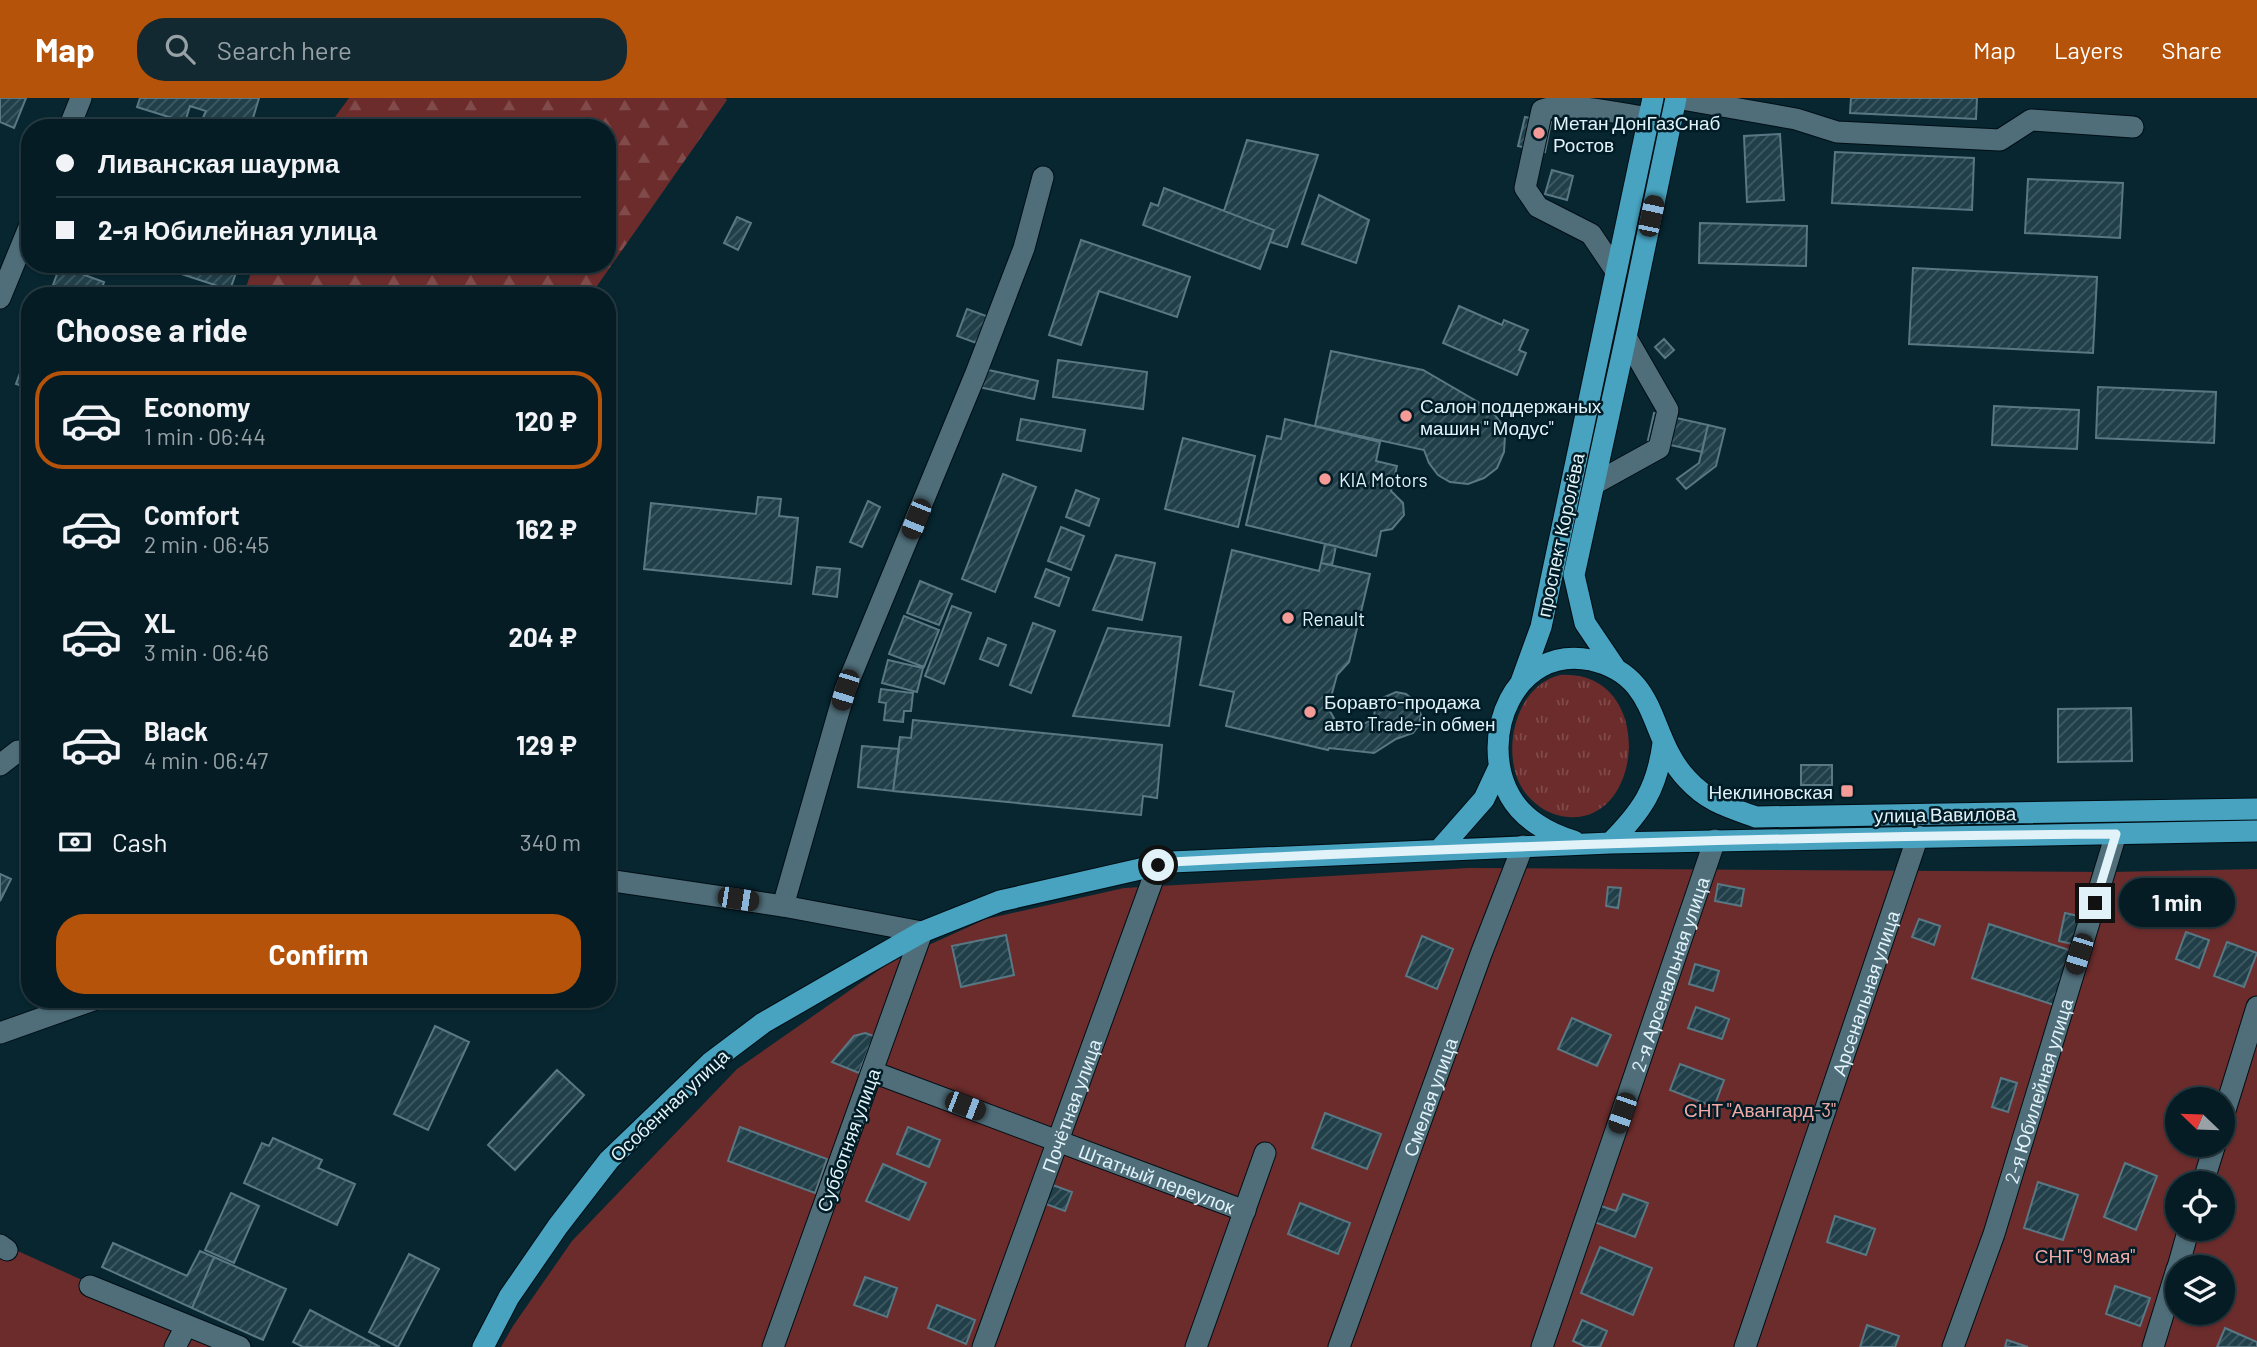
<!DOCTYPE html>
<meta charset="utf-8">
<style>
body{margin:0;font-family:Barlow,sans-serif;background:#132931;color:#f1f3f6;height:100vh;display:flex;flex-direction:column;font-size:26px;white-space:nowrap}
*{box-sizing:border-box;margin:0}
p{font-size:23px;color:#97a1a6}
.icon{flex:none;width:38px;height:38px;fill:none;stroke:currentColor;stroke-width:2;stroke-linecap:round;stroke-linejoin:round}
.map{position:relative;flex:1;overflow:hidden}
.sheet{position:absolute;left:21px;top:189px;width:595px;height:721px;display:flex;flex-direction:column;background:#051c24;border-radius:28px;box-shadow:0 2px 5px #0004,0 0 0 2px #263a41}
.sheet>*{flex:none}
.top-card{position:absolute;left:21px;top:21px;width:595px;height:154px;border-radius:28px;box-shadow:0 2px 5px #0004,0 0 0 2px #263a41;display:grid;align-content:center;height:154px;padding:0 35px;background:#051c24}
.needle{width:46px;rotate:293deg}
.buttons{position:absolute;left:2165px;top:989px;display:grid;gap:14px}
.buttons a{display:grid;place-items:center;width:70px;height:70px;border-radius:50%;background:#051c24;box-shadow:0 2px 5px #0004,0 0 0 2px #263a41;font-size:35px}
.end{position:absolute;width:32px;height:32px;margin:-16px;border:9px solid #e1f2f9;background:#111;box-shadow:0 0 0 4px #111}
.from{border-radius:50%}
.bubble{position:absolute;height:49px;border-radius:24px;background:#051c24;box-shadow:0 2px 5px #0004,0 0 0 2px #263a41;font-size:23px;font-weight:700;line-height:49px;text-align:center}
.car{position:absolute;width:21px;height:42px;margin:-21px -10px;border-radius:9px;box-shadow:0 0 5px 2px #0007;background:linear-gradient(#222 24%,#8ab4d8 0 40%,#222 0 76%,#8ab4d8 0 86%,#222 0)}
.top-card b{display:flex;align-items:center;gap:24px;height:66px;font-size:26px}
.top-card b+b{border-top:2px solid #263a41}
.top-card i{width:18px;height:18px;background:#f1f3f6}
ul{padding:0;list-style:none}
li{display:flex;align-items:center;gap:21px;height:98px;margin:0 14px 10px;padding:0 21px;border:4px solid transparent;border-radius:28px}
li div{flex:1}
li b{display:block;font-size:26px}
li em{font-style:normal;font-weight:700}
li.active{border-color:#b45309}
li>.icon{width:63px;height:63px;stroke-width:1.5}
h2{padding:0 35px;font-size:32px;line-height:84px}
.pay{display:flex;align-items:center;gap:18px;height:77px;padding:0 35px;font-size:26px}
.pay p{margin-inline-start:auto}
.button{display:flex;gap:14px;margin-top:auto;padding:14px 35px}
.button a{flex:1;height:80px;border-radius:28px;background:#b45309;color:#fff;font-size:28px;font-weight:700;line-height:80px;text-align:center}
header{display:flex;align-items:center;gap:42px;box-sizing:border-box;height:98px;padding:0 35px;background:#b45309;color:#fff}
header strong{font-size:33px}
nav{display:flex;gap:38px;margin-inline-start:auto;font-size:24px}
.search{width:490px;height:63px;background:#132931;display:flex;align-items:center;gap:18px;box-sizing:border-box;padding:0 24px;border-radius:28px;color:#97a1a6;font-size:26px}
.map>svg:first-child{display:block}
</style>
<header>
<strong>Map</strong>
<div class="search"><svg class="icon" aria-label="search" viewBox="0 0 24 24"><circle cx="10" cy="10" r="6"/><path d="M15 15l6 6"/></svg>Search here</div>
<nav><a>Map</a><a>Layers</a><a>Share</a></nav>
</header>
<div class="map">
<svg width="2257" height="1249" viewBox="0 0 2257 1249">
<defs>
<pattern id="grass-tufts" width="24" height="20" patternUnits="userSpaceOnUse" patternTransform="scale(1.75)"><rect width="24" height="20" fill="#6c2c2c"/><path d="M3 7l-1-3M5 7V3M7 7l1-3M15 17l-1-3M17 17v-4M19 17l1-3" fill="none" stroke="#814b4b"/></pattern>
<pattern id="forest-firs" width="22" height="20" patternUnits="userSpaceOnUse" patternTransform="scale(1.75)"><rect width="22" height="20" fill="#6c2c2c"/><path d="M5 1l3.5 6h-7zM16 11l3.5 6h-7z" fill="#814b4b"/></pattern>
<pattern id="building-hatch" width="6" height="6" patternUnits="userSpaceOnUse" patternTransform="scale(1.75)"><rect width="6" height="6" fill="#213f49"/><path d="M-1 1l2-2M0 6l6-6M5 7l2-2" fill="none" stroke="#415b64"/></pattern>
</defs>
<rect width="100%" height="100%" fill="#072630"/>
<path fill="url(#grass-tufts)" d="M1560,577C1656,571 1645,726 1568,719C1552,718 1537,709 1527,697C1498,662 1513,588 1560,577Z"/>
<path fill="url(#forest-firs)" d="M349,0H725L727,2L590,198H243L254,166H607V30H327Z"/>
<path fill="#6c2c2c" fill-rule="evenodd" d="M1468,770L2110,774L2257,771V897L2249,924L2257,927V1249H501L513,1228L572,1143L737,971L889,865L986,821L1124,790ZM2177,1001H2222V1046H2177ZM2177,1085H2222V1130H2177ZM2177,1169H2222V1214H2177Z
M0,1145L231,1249H0Z"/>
<path fill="url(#building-hatch)" stroke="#597884" stroke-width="2" d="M0,0H26L14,30L0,24Z
M140,0H259L250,30H227L202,22L206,13L190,8L185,24L137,9Z
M1851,0H1977L1976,21L1850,15Z
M1525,19L1551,24L1545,54L1518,48Z
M1780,36L1784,102L1747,104L1744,38Z
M1247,42L1318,57L1287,149L1270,144L1274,132L1224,113Z
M1835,54L1974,60L1972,112L1832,105Z
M1552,72L1573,78L1567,102L1545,96Z
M2028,81L2123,85L2120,140L2025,135Z
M1164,90L1274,132L1260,171L1143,127L1151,105L1158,108Z
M1319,97L1369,122L1356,165L1302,146Z
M737,119L751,125L738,152L724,145Z
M1700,125L1807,128L1806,168L1699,165Z
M1081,142L1190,179L1177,219L1099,193L1081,247L1049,237Z
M151,166H239L230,192Z
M60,168L104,184L99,198H49Z
M1913,170L2097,179L2093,255L1909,246Z
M1459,208L1502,227L1504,222L1528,232L1519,252L1526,255L1517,277L1443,245Z
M967,211L989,219L979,246L957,238Z
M1664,241L1674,252L1665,260L1655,249Z
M30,248V291L16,286Z
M1331,253L1423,272L1490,311L1501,325L1505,338L1504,354L1497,370L1484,380L1468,386L1450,384L1438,377L1429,365L1424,352L1315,328Z
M1058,262L1147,274L1143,311L1053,299Z
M984,271L1038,283L1034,301L979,289Z
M2098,289L2216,294L2214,345L2096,340Z
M1994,308L2079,312L2077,351L1992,347Z
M1654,315L1708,327L1702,354L1648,342Z
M1021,321L1085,332L1081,353L1017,342Z
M1285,321L1380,344L1376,363L1397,368L1391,393L1403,405L1404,417L1392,431L1381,433L1376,458L1246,427L1267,338L1281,341Z
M1708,327L1725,331L1716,368L1686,391L1677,381L1699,365Z
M1183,340L1255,358L1238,429L1165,411Z
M1003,376L1036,389L995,494L962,481Z
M1076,392L1099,401L1089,428L1066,419Z
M758,399L781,401L779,418L798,420L791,486L644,471L651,405L756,416Z
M868,403L880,409L862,449L850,444Z
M1061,429L1084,438L1071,472L1048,463Z
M1325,446L1336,448L1332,467L1321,465Z
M1232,452L1319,473L1321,465L1370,476L1349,564L1337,577L1328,610L1335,622L1364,626L1374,620L1375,609L1380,601L1396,594L1406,596L1416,604L1421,617L1419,627L1413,635L1396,641L1374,655L1329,650L1328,652L1226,628L1234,594L1200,587Z
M1116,457L1155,465L1142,522L1093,512Z
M817,469L840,471L837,499L813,496Z
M1046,471L1069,480L1059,508L1035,499Z
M920,483L952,496L939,527L907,515Z
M952,508L971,515L944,586L925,578Z
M904,518L939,532L924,569L889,556Z
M1033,525L1055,533L1031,595L1010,587Z
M1108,530L1181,539L1169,628L1073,618Z
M988,540L1006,547L998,568L980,561Z
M888,562L923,570L917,594L882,585Z
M881,591L913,595L911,613H904L903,624L884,622L886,605L879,604Z
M2131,610L2132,663L2058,664V611Z
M913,622L1162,647L1157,700L1143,698L1141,717L893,693L900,639L911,640Z
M862,648L899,651L893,693L858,689Z
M1801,667H1832V687H1801Z
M0,776L11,781L0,803Z
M1718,786L1744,791L1741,808L1715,803Z
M2202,786L2229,796L2217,829L2190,819Z
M1608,789L1621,790L1618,810L1606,808Z
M2065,815L2083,819L2077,847L2059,843Z
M1919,821L1940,828L1934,847L1912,839Z
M1989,826L2072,853L2054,907L1972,880Z
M2186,834L2209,842L2199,870L2176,861Z
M1006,837L1014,877L961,889L952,848Z
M1422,838L1453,851L1437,891L1406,878Z
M2227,844L2257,855L2244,889L2214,878Z
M1695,866L1719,873L1713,893L1689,886Z
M1696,909L1729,921L1722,941L1688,930Z
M1572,920L1611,937L1597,968L1558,951Z
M435,928L469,944L428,1032L394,1016Z
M865,935L874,938L859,975L832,964L854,938Z
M1680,966L1724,982L1714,1009L1670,992Z
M557,972L584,997L515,1072L488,1047Z
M2001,980L2017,985L2008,1014L1992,1009Z
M1325,1015L1381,1036L1367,1071L1312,1050Z
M740,1029L827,1061L815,1095L728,1063Z
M908,1029L940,1042L929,1069L897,1056Z
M273,1040L322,1062L318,1070L355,1086L337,1127L244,1085L262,1045L269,1048Z
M2125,1065L2157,1078L2136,1132L2104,1119Z
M883,1066L926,1085L909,1122L866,1103Z
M2038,1084L2078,1097L2063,1142L2024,1130Z
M1050,1086L1072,1094L1065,1113L1043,1105Z
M231,1095L259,1108L234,1165L205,1152Z
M1623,1096L1648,1105L1635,1139L1589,1122L1595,1106L1616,1113Z
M1300,1105L1350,1125L1338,1156L1288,1136Z
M1835,1118L1875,1131L1866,1157L1827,1144Z
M113,1145L187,1178L200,1153L214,1159L192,1210L102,1169Z
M1600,1149L1652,1170L1633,1217L1581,1195Z
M409,1156L439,1171L398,1249L369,1234Z
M214,1159L286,1191L263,1242L192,1210Z
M865,1179L897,1190L887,1219L854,1207Z
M2115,1188L2150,1200L2140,1228L2106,1216Z
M937,1207L975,1222L966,1246L928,1230Z
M310,1212L380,1249H303L293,1244Z
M1582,1222L1607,1233L1600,1249H1586L1573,1243Z
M1867,1227L1899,1238L1895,1249H1860Z
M2225,1230L2257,1244V1249H2217Z
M2007,1242L2028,1249H2005Z"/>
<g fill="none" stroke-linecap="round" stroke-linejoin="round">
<g stroke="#000e15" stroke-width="23">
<g id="minor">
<path d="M1676,0L1796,21L1837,34L2000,42L2031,22L2133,29"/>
<path d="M69,30L81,0"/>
<path d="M1616,173L1591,136L1538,109L1525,90L1542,12C1566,3 1621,16 1649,20"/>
<path d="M0,200L30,127"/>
<path d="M1594,386L1659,350L1668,312L1626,239"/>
<path d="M0,667L18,653"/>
<path d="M607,782L783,808L922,834L773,1249"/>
<path d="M783,808L845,592L976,275L1024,150L1043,79"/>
<path d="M0,935L96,901"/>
<path id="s1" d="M873,974L1245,1113"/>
<path d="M2222,1022L2257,909"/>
<path d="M2203,1085L2215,1046"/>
<path d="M0,1147L7,1152"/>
<path d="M2178,1169L2189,1130"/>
<path d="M90,1188L240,1249"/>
<path d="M175,1249L186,1228"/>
<path id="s2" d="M983,1249L1158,767"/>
<path d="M1196,1249L1265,1055"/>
<path id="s3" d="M1339,1249L1481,856L1523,748"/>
<path id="s4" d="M1542,1249L1715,742"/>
<path id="s5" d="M1745,1249L1918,738"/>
<path id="s6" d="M1953,1249L1994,1136L2116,736"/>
<path d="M2153,1249L2177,1171"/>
</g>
</g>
<g stroke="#000e15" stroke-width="23">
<path id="major" d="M1616,571L1585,525L1574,477L1626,239L1676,0
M1521,584L1541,529L1653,0
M1574,743C1549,736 1523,721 1510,698C1477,639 1515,546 1591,562C1661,578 1647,639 1687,681C1708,704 1728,709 1756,719L2257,711
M1610,745C1642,713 1657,691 1663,645
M1440,751L1484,701L1499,669
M483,1249L509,1199L558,1128L609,1062L710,965L763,925L841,880L922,834L1000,803L1171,764L1610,745L2257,733"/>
</g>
<use href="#minor" stroke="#4f6e7a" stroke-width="21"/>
<use href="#major" stroke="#48a3c1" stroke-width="21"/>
</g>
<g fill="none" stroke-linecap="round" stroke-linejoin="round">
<path stroke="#e1f2f9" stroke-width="9" d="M1158,767L1171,764C1486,748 1800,738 2116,736L2095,805"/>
</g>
<g fill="#f59b97" stroke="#001c26" stroke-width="2.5">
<circle cx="1539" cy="35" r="7"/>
<circle cx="1406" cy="318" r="7"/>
<circle cx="1325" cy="381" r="7"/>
<circle cx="1288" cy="520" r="7"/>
<circle cx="1310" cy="614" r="7"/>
<rect x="1840" y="686" width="14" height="14" rx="3.5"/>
</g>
<g text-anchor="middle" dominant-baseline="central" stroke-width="5" stroke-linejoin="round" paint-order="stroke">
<g font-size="19" fill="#e1f2f9" stroke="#001c26" text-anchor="start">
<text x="1553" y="24">Метан ДонГазСнаб<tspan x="1553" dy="22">Ростов</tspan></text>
<text x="1420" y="307">Салон поддержаных<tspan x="1420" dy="22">машин " Модус"</tspan></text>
<text x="1339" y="381">KIA Motors</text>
<text x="1302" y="520">Renault</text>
<text x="1324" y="603">Боравто-продажа<tspan x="1324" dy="22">авто Trade-in обмен</tspan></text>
<text x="1833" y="693" text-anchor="end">Неклиновская</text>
</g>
<g font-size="19" fill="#e1f2f9" stroke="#001c26">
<text transform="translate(1560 437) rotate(-78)">проспект Королёва</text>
<text transform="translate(1945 716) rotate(-1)">улица Вавилова</text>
<text stroke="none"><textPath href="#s4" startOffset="394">2-я Арсенальная улица</textPath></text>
<text stroke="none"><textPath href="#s5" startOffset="374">Арсенальная улица</textPath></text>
<text stroke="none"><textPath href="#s6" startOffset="270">2-я Юбилейная улица</textPath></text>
<text stroke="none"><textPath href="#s3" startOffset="266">Смелая улица</textPath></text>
<text transform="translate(669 1007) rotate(-43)">Особенная улица</text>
<text stroke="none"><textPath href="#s2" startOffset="257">Почётная улица</textPath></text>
<text transform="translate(848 1042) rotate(-70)">Субботняя улица</text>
<text stroke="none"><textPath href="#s1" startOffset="303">Штатный переулок</textPath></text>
</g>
<g font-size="19" fill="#f3aaa6" stroke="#001c26">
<text x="1760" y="1011">СНТ "Авангард-3"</text>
<text x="2085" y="1157">СНТ "9 мая"</text>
</g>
</g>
</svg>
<div class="buttons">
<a><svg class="needle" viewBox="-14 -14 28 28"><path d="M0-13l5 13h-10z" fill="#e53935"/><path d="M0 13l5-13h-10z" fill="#97a1a6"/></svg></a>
<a><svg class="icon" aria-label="locate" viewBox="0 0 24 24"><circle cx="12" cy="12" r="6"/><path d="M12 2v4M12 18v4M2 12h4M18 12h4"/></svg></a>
<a><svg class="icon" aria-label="layers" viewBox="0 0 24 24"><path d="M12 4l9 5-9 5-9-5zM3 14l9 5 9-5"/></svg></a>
</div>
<i class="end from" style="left:1158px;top:767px"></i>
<i class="end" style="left:2095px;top:805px"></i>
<div class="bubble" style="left:2119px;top:780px;width:116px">1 min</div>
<i class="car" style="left:1651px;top:118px;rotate:12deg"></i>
<i class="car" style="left:916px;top:421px;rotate:202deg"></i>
<i class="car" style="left:845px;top:592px;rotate:197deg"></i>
<i class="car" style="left:738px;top:801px;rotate:99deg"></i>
<i class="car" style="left:2079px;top:856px;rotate:197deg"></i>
<i class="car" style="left:965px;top:1008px;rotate:111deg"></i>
<i class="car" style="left:1622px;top:1015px;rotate:199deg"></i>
<div class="top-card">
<b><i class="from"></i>Ливанская шаурма</b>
<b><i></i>2-я Юбилейная улица</b>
</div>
<section class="sheet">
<h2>Choose a ride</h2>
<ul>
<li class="active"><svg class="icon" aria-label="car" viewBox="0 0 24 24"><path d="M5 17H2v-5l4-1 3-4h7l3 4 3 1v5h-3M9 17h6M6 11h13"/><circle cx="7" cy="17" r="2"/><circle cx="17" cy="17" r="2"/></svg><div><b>Economy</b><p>1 min · 06:44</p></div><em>120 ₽</em></li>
<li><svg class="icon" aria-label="car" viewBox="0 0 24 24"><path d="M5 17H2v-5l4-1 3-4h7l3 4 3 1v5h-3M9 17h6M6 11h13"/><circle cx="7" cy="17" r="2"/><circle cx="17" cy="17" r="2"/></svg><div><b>Comfort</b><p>2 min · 06:45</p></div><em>162 ₽</em></li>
<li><svg class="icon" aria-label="car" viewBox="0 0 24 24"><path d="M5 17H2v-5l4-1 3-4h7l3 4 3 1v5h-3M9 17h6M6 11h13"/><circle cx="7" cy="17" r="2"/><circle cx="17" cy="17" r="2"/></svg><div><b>XL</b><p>3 min · 06:46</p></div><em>204 ₽</em></li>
<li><svg class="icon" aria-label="car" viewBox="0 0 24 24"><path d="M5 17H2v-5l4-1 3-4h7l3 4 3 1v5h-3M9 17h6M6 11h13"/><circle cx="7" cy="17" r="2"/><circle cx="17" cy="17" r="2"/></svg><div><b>Black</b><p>4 min · 06:47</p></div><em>129 ₽</em></li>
</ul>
<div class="pay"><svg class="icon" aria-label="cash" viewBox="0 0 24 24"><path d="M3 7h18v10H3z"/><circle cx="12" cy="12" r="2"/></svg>Cash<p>340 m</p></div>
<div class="button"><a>Confirm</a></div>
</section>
</div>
